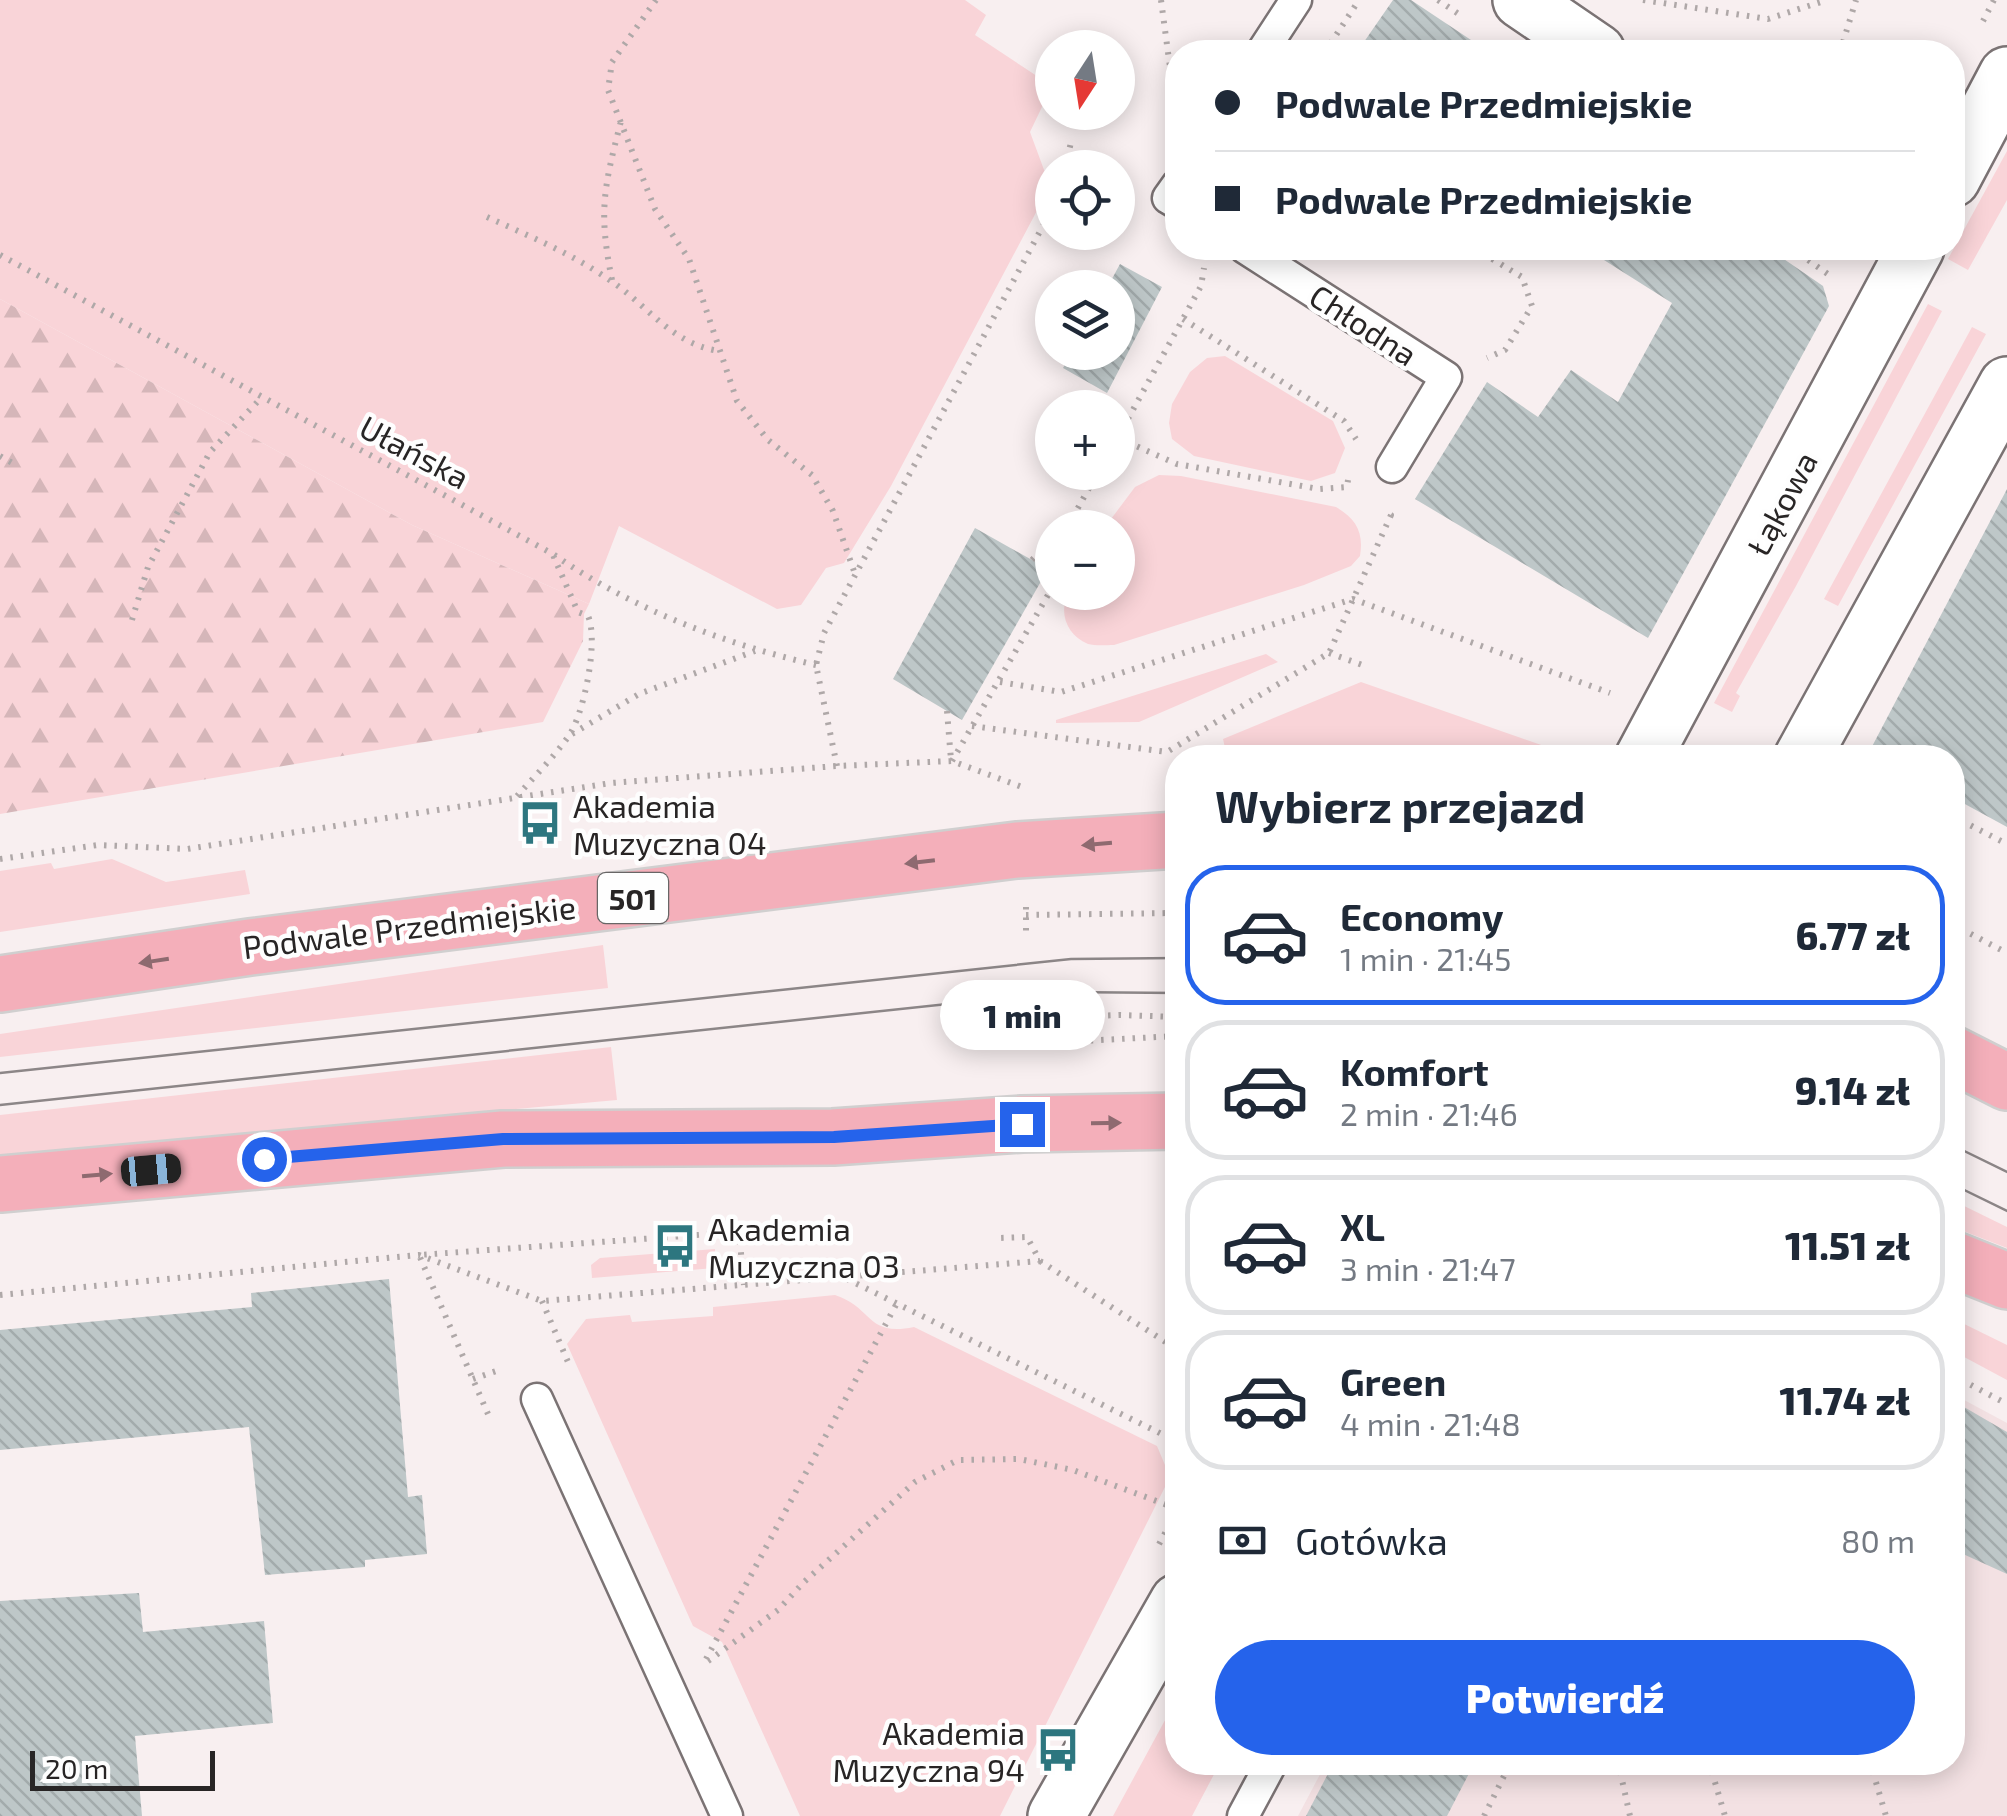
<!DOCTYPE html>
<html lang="pl">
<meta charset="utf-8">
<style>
body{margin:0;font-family:"Exo 2",sans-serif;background:#f2f2f3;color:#1f2937;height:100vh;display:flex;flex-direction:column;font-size:38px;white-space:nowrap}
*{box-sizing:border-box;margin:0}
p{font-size:32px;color:#747a83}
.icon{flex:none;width:55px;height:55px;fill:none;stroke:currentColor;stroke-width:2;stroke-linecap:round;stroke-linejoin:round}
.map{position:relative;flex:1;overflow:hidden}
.side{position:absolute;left:1165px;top:745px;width:800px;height:1030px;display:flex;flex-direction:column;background:#fff;border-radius:40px;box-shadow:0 5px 25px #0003}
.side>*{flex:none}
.banner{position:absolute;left:1165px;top:40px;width:800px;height:220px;border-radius:40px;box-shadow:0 5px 25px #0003;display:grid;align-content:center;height:220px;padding:0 50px;background:#fff}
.needle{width:65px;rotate:192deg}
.controls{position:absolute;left:1035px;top:30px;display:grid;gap:20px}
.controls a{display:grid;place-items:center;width:100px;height:100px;border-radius:50%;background:#fff;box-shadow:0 5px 25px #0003;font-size:50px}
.scale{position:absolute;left:30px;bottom:25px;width:185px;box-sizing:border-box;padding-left:10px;border:5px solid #282525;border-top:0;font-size:28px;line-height:35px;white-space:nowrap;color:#282525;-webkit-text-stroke:8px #fefefe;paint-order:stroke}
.end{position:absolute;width:45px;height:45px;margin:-22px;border:12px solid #2563eb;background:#fff;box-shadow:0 0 0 5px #fff}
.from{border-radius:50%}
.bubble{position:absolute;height:70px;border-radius:35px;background:#fff;box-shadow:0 5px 25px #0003;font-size:32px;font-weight:800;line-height:70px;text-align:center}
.car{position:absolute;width:30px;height:60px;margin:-30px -15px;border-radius:12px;box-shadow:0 0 8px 2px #0007;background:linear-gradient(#222 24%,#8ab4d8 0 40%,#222 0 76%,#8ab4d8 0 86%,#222 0)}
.banner b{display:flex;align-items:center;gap:35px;height:95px;font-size:38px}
.banner b+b{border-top:2px solid #e0e1e3}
.banner i{width:25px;height:25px;background:#1f2937}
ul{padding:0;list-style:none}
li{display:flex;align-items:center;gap:30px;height:140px;margin:0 20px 15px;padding:0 30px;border:5px solid #e0e1e3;border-radius:40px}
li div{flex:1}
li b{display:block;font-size:38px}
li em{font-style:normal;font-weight:800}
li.current{border-color:#2563eb}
li>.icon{width:90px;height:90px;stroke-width:1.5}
h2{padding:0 50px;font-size:45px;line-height:120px}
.pay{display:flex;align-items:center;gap:25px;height:110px;padding:0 50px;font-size:38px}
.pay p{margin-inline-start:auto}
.action{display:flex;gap:20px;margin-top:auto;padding:20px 50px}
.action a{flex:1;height:115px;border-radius:60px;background:#2563eb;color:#fff;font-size:40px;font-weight:800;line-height:115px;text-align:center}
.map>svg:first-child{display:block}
</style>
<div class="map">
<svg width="2007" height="1816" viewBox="0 0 2007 1816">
<defs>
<pattern id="forest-firs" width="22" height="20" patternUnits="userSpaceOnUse" patternTransform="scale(2.5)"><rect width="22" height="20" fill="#f9d4d8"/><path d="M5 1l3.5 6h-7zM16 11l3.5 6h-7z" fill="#d5b6b9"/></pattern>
<pattern id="building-back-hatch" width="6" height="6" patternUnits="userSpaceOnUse" patternTransform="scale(2.5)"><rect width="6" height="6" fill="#bec7c8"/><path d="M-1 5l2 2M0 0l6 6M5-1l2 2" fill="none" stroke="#a3abac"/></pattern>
</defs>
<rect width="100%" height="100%" fill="#f8eff0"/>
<path fill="#f3e1e3" d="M1953,1394L2007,1423V1816H1298L1326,1763L1952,1762Z"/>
<path fill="#f9d4d8" d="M0,0H965L986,15L975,35L1052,86L1030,132L1050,186L891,486L844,563L826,568L801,605L777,609L619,526L589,604L412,525L0,299Z
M2007,151V200L1968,270L1948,259Z
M1928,304L1942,311L1796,586L1736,693L1740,696L1732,712L1714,703Z
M1972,327L1986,334L1838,606L1824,599Z
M1225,356L1333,421L1345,448L1335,473L1311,481L1194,456L1172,439L1169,423L1172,404L1190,372L1207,358Z
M1159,475L1181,476L1336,507C1356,519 1364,532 1360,556L1351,566L1304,585L1114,645C1106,645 1095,646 1088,644C1066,635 1058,611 1069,593L1118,592V528L1105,527L1135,487Z
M1266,654L1278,662L1139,722L1056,723V720Z
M1361,682L1547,747L1225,748L1223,739Z
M112,859L166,882L245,870L250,894L0,932V871L51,863L54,869Z
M603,945L608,988L0,1057V1034Z
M611,1047L617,1100L0,1155V1115Z
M1952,1200L2007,1227V1248L1953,1227Z
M715,1249V1268L592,1278L591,1265L600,1258Z
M835,1295C874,1308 866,1337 914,1327L1157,1446L1170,1477L1000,1816H800L722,1642L693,1626L567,1344L586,1319L630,1315L632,1322L713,1316V1307Z
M1952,1318L2007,1345V1380L1953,1351Z
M1177,1698L1178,1762L1220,1763L1192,1816H1113Z"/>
<path fill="url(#forest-firs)" d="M0,299L412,525L589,604L584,614L583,641L543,722L0,814Z"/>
<path fill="url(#building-back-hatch)" d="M1393,0H1411L1489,52H1357Z
M1585,248H1768L1823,286L1829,306L1648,638L1415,499L1487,382L1538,417L1571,370L1618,402L1672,303Z
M1120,264L1162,287L1107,393L1063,368L1072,352H1118V288H1107Z
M2007,489V827L1952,797V758H1866Z
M975,528L1048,569L962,720L893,679Z
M389,1279L408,1497L422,1495L427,1554L365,1560V1567L265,1575L249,1427L0,1450V1330L252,1307L251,1293Z
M1952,1400L2007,1432V1574L1952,1549Z
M139,1593L143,1632L264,1621L273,1723L135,1736L142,1816H0V1601Z
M1334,1762H1475L1447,1816H1306Z"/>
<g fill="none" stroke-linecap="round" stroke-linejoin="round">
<g stroke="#7b7374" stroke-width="35">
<path id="service" d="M1262,52L1296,0
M1178,184L1168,198L1178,204
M1245,248L1446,377L1392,467
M537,1399L727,1816
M1243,1816L1272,1762"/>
</g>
<g stroke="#7b7374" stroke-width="60">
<path id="minor" d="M1521,0L1597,52
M1802,758L2007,385
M1056,1816L1178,1602"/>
</g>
<g stroke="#7b7374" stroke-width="60">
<path id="tertiary" d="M1952,179L2007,75
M1643,758L1916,248"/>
</g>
<g stroke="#d0cfcf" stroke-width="60">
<path id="primary" d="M0,984L250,947L1017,850L1178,840
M1952,1054L2007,1082
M0,1184L503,1139L833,1137L1022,1124L1178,1121
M1952,1259L2007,1281"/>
</g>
<path stroke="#afa8a8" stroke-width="6" stroke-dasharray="2.5 8" stroke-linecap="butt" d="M656,0L612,62L608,90L655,209L689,259L737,401L768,440L812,475L833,511L855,574
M1161,0L1178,127
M1438,0L1463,17
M1643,0L1768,19L1827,0
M1983,21L1994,0
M1325,52L1359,0
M1840,52L1856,0
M1065,168L1072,138
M487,217C529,236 573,254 611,281C648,306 672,344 719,351
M1474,248L1522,277L1532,306L1505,350L1487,358
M1791,248L1832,277
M0,255L553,554C632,609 722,643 816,665
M612,280C598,211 604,187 621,121
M1183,319L1344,421L1356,439
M1118,437L1201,286L1204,268
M1118,438L1177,464L1319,489L1347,487L1348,480
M0,456L14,464
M1063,528L1074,516
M1071,528L1074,515L1098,472
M1032,560L1052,539
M132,620L148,567L210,452L262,397
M1329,653L1368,667
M1000,682L1061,692L1353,599L1610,693
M947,711L951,760
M972,726L1167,752L1329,653L1391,515L1386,512
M572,734L639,694L755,651
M952,761L1052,588
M837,766L816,665L824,633L1052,209
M517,796C534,777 553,758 568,737C584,715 599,640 588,616L578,612L553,555
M1952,816L2007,844
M0,859L98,845L187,849L611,783L837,766L952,761L1022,787
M1026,907V936
M1026,915L1173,913
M1952,924L2007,953
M1177,1036L1005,1045L1002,1019L1120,1015L1178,1017
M1040,1261L1178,1350
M847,1279L1178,1442
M0,1295L419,1255L542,1301L1040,1261L1027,1237L999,1238
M542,1301L568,1362
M1952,1375L2007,1404
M473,1379L499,1370
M488,1414L419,1255L739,1232L744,1285
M706,1659L897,1303
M708,1661L778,1610L804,1582L915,1482L958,1460L1019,1459L1073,1470L1178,1509L1158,1546
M1618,1762L1630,1816
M1709,1762L1725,1816
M1870,1762L1886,1816
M1484,1816L1511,1762"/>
<use href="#service" stroke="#fff" stroke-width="30"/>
<use href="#minor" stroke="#fff" stroke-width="55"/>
<use href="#tertiary" stroke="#fff" stroke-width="55"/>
<use href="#primary" stroke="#f4afba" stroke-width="55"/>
<path stroke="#8c8687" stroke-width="2.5" d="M0,1073L1071,959L1178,958
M0,1105L1060,992L1178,993
M1952,1145L2007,1172
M1952,1184L2007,1211"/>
</g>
<defs><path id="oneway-solid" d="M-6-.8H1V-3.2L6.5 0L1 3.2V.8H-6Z" transform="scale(2.5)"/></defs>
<g fill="#8e6a70">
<use href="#oneway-solid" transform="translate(1097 844) rotate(175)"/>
<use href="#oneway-solid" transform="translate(920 862) rotate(173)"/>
<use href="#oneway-solid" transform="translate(154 961) rotate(171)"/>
<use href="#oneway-solid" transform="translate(1106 1123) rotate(-1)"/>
<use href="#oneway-solid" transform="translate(97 1175) rotate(-5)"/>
</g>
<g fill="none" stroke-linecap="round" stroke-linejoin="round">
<path stroke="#2563eb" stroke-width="12" d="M264,1159L503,1139L834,1137L1022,1124"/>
</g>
<defs>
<g id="bus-bare" transform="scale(3.45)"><path d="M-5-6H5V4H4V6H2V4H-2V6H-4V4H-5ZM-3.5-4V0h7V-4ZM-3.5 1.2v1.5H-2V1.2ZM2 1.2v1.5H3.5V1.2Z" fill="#2d767f" stroke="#fefefe" stroke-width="2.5" paint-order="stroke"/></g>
</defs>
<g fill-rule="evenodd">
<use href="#bus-bare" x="540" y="823"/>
<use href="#bus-bare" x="675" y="1246"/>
<use href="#bus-bare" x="1058" y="1750"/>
</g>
<g text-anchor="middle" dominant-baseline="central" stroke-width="9" stroke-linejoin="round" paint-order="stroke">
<rect fill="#fefefe" stroke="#686666" stroke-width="2.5" x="598" y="873" width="70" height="50" rx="8"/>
<g font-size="30" font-weight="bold" fill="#282525">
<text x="633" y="898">501</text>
</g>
<g font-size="32" fill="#282525" stroke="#fefefe">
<text transform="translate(1364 324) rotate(33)">Chłodna</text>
<text transform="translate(415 451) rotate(28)">Ułańska</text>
<text transform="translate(1781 503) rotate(-62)">Łąkowa</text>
<text transform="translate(409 926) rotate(-7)">Podwale Przedmiejskie</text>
</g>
<g font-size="32" fill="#282525" stroke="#fefefe" text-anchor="start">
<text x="573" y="805">Akademia<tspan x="573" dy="37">Muzyczna 04</tspan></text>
<text x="708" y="1228">Akademia<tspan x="708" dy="37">Muzyczna 03</tspan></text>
<text x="1025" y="1732" text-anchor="end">Akademia<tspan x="1025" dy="37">Muzyczna 94</tspan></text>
</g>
</g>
</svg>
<div class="controls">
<a><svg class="needle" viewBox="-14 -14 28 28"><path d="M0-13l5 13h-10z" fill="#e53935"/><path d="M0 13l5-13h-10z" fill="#747a83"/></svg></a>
<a><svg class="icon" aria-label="locate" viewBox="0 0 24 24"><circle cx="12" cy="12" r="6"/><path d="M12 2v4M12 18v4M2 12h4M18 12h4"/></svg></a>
<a><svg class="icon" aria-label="layers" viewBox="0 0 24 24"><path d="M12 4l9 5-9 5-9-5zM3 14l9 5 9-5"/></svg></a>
<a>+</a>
<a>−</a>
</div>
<div class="scale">20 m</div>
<i class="end from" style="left:264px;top:1159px"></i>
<i class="end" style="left:1022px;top:1124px"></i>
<div class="bubble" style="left:940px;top:980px;width:165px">1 min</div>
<i class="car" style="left:151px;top:1170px;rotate:85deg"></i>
<div class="banner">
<b><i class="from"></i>Podwale Przedmiejskie</b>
<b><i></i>Podwale Przedmiejskie</b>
</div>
<section class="side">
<h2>Wybierz przejazd</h2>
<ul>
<li class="current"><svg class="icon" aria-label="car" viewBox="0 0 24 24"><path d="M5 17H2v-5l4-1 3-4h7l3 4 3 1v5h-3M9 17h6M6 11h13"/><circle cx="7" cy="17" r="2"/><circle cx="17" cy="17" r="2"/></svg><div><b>Economy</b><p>1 min · 21:45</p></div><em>6.77 zł</em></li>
<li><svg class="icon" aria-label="car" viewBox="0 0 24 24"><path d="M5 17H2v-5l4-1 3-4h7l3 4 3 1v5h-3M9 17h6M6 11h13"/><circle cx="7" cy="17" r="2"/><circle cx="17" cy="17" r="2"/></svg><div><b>Komfort</b><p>2 min · 21:46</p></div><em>9.14 zł</em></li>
<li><svg class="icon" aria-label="car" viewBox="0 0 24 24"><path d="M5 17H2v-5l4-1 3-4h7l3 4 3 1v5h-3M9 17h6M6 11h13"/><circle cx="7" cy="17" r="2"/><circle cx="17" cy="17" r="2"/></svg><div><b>XL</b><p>3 min · 21:47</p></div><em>11.51 zł</em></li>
<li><svg class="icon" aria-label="car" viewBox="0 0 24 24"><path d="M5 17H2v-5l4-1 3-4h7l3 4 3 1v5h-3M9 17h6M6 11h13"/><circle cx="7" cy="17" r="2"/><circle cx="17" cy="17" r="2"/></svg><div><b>Green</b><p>4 min · 21:48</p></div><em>11.74 zł</em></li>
</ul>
<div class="pay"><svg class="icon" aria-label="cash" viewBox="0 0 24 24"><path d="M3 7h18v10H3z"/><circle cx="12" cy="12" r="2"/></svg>Gotówka<p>80 m</p></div>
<div class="action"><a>Potwierdź</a></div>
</section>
</div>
